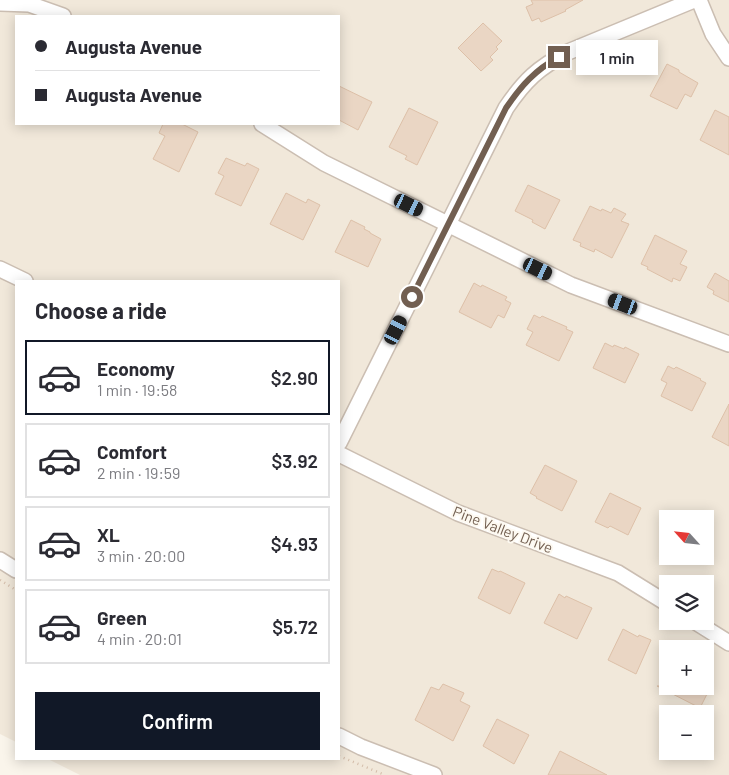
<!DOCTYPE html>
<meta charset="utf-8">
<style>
body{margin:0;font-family:Barlow,sans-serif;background:#f2f2f3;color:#2b2b33;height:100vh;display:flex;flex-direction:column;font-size:19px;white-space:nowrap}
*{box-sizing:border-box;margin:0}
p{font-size:16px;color:#7c7c81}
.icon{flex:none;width:28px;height:28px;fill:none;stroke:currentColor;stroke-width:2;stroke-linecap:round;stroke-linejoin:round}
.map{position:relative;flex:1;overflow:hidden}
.panel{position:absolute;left:15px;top:280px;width:325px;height:480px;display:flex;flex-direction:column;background:#fff;border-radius:0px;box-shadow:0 2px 12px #0003}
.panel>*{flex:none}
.hud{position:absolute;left:15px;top:15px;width:325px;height:110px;border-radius:0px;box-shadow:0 2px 12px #0003;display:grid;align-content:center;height:110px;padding:0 20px;background:#fff}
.needle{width:32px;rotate:297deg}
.buttons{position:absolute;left:659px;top:510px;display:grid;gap:10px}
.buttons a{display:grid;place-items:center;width:55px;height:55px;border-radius:0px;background:#fff;box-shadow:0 2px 12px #0003;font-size:25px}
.end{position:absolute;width:22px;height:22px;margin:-11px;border:6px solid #725f51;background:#fff;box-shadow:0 0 0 2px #fff}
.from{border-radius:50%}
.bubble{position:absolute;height:35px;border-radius:0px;background:#fff;box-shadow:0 2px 12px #0003;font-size:16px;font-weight:600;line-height:35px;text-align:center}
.car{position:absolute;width:15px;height:30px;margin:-15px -8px;border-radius:6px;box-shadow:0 0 4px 1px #0007;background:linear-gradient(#222 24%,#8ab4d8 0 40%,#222 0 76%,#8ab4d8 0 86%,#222 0)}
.hud b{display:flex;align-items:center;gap:18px;height:48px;font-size:19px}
.hud b+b{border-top:1px solid #e1e1e2}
.hud i{width:12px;height:12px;background:#2b2b33}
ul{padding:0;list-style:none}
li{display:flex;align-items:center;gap:15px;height:75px;margin:0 10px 8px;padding:0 10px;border:2px solid #e1e1e2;border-radius:0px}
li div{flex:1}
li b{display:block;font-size:19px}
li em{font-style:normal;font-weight:600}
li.selected{border-color:#111827}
li>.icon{width:45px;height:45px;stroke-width:1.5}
h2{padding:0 20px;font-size:22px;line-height:60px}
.cta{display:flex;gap:10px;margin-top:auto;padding:10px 20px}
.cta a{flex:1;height:58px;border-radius:0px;background:#111827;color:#fff;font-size:20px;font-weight:600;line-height:58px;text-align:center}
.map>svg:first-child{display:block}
</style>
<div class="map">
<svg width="729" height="775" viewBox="0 0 729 775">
<rect width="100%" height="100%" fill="#faf5eb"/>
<path fill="#f1e8da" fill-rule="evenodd" d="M0,0H729V775H80L48,759H339V281H16V742L0,734ZM16,16H339V124H16ZM668,519H705V556H668ZM668,584H705V621H668ZM668,649H705V686H668ZM668,714H705V751H668Z"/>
<path fill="#ead6c4" stroke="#ddc0a8" d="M531,0H583L565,10L566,11L541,22L539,18L532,21L526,7L533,4Z
M483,23L502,41L496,47L498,49L490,57L493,60L481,71L458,48Z
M667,64L679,70V72L698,83L691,97L685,94L677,109L650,96Z
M339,86L372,102L358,130L339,120Z
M409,108L438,122L417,165L405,159L407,156L389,147Z
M715,110L729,117V155L700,140Z
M163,124H182L198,132L179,172L153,159L165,136L159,133Z
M226,158L245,166L247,163L259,169L241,206L215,194L224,176L218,173Z
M528,185L560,200L545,229L532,222L533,220L515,211Z
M286,193L306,203L308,199L320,205L303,240L270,224Z
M590,206L601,211L602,209L611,213L614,208L626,214L621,221L629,224L612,258L595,249L594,252L580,246L581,243L573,240Z
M351,220L365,227L364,229L370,232V233L381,239L368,267L335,252Z
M655,235L687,251L680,264L687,267L680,281L673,278L672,282L647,269L648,267L641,264Z
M715,273L729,281V302L713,294L714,291L707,287Z
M474,283L481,287L482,285L507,297L505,300L511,303L504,318L498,315L491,328L459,312Z
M534,315L540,318L542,316L567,327L566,329L573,332L559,361L526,345L533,332L527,329Z
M605,343L613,347L614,345L624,349L625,347L639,354L625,383L593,368Z
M668,366L674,369L676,367L701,379L700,380L706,383L692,411L661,396L667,383L661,380Z
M729,404V446L712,437Z
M545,465L577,481L562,511L536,498L537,497L530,493Z
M610,493L641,508L628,535L610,526L608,528L595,522Z
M492,569L499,572L500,571L525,583L510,614L478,598Z
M559,594L565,598L566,596L592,608L577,639L544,623Z
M623,629L638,637L639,635L651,640L636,674L608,660Z
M443,684L464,693L460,701L470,706L453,741L415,720L431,687L439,690Z
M657,686H711L700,708Z
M497,719L529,735L514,764L483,746Z
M560,751L607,775H548Z"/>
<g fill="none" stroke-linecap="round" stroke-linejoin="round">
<g stroke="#cbbeb2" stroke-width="18">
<path id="minor" d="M699,0L713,34L729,58
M0,3L29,4L63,16
M262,124L324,163L571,285L729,344
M0,269L25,281
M339,443L506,108C525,80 538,68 568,52L694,0
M339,454L458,513L618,573L668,604
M0,560L16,570
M694,621L729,643
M339,736L361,747L434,775"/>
</g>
<path stroke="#d2bba8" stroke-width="2.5" stroke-dasharray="1 4" stroke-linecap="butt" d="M0,580L16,590
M339,756L385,775"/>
<use href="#minor" stroke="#fff" stroke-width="15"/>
</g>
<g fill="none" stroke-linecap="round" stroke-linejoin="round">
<path stroke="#725f51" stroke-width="6" d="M412,297L506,108C521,86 535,70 559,57"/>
</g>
<g text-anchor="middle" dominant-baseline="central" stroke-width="4" stroke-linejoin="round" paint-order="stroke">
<g font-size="15" fill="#725f51" stroke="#fdf9f1">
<text transform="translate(503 529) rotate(21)">Pine Valley Drive</text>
</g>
</g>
</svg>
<div class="buttons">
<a><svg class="needle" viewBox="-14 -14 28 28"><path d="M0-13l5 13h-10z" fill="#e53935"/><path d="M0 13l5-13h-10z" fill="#7c7c81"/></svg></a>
<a><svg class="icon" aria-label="layers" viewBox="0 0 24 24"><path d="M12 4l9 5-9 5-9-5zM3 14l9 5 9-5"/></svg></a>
<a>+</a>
<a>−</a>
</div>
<i class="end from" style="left:412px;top:297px"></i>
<i class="end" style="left:559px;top:57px"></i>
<div class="bubble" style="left:576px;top:40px;width:82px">1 min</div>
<i class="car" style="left:409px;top:205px;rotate:116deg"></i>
<i class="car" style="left:538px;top:269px;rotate:116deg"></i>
<i class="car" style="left:623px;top:304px;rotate:291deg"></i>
<i class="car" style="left:396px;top:330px;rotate:27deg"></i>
<div class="hud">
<b><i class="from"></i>Augusta Avenue</b>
<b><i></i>Augusta Avenue</b>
</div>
<section class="panel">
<h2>Choose a ride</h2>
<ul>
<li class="selected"><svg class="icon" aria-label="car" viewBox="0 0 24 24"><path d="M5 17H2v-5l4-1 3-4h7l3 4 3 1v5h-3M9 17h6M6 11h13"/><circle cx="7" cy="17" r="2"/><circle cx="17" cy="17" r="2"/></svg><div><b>Economy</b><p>1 min · 19:58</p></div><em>$2.90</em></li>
<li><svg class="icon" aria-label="car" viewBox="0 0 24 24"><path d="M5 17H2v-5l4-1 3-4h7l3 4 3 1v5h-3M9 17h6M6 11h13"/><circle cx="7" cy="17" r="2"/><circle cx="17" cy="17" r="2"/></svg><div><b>Comfort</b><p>2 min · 19:59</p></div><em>$3.92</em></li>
<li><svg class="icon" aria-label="car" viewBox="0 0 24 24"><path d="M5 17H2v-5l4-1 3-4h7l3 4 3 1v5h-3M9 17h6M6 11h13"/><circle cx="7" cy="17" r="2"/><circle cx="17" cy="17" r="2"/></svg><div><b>XL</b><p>3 min · 20:00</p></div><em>$4.93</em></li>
<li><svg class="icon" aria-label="car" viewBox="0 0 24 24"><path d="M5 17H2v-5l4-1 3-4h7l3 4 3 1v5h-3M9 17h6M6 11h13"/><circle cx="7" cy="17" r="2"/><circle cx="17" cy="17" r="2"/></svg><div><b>Green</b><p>4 min · 20:01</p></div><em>$5.72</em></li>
</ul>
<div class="cta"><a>Confirm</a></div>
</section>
</div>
